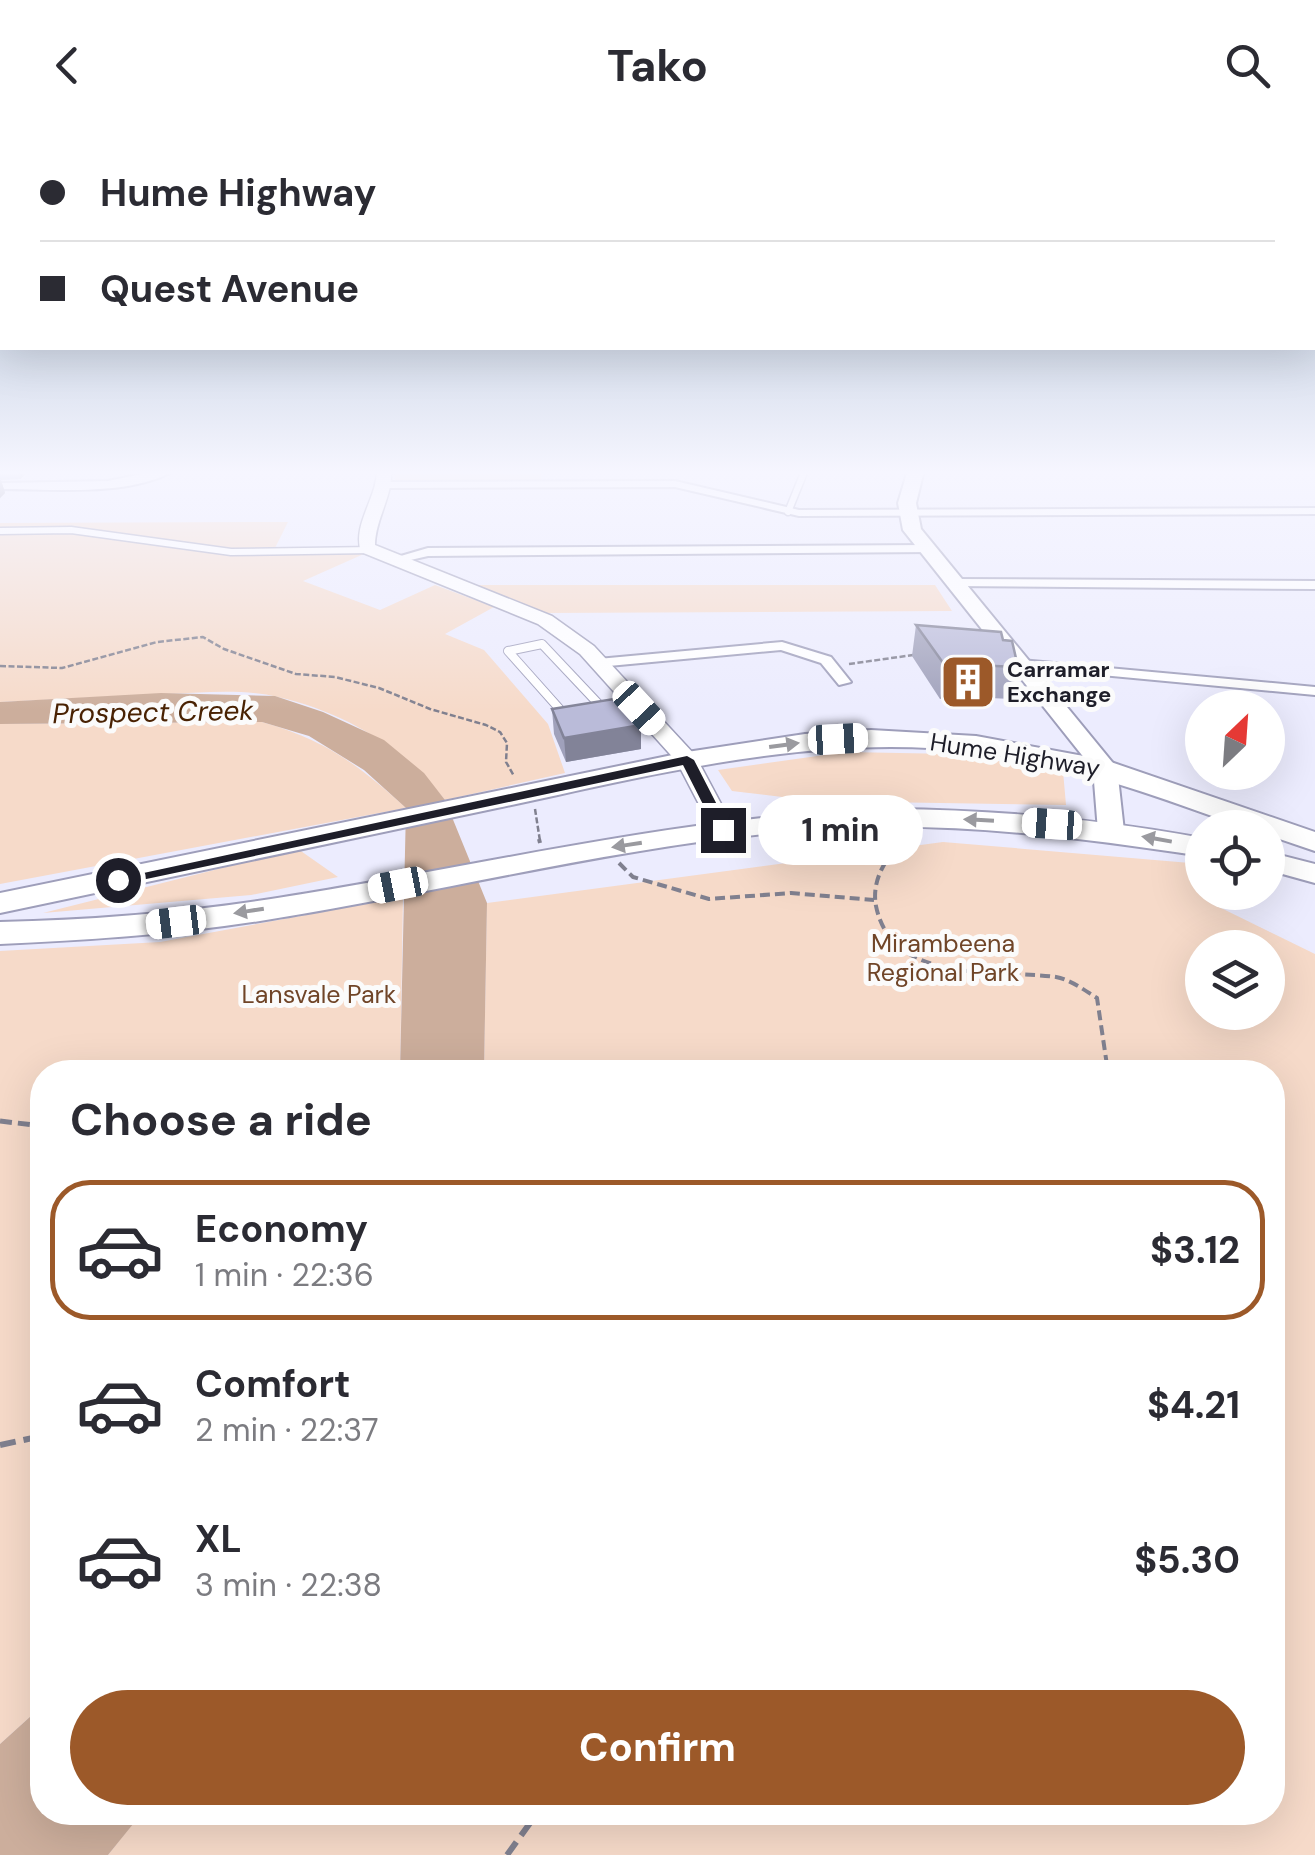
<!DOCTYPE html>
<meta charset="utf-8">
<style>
body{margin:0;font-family:"DM Sans",sans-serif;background:#f2f2f3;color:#2b2b33;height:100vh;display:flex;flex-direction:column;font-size:38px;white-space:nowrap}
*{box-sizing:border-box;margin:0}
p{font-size:32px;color:#7c7c81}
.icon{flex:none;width:55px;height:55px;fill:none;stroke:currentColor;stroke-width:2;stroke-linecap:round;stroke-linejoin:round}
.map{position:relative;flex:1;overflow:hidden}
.details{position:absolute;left:30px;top:930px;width:1255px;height:765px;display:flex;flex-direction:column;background:#fff;border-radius:40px;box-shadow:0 10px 40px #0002}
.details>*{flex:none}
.guide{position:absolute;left:0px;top:0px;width:1315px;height:220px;box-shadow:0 10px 40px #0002;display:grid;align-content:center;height:220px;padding:0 40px;background:#fff}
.needle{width:65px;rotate:25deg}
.buttons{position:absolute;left:1185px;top:560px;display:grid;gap:20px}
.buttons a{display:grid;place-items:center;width:100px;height:100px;border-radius:50%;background:#fff;box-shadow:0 10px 40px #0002;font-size:50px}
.end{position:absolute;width:45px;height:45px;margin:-22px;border:12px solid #1e1e29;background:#fff;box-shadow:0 0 0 5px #fff}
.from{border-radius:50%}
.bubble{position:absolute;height:70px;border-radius:35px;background:#fff;box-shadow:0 10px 40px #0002;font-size:32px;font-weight:700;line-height:70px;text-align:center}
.car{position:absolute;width:30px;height:60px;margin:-30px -15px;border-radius:12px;box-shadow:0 0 8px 2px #0007;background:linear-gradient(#fff 24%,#345 0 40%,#fff 0 76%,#345 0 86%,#fff 0)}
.guide b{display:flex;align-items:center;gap:35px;height:95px;font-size:38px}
.guide b+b{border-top:2px solid #e1e1e2}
.guide i{width:25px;height:25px;background:#2b2b33}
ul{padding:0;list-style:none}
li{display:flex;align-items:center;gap:30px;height:140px;margin:0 20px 15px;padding:0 20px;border:5px solid transparent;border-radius:40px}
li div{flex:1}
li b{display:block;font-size:38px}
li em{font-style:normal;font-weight:700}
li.active{border-color:#9c5929}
li>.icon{width:90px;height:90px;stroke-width:1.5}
h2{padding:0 40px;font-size:45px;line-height:120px}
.button{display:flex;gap:20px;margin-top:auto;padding:20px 40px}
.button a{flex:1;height:115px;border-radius:60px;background:#9c5929;color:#fff;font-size:40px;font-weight:700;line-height:115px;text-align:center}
header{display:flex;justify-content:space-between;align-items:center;height:130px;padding:0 40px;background:#fff;font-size:45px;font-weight:700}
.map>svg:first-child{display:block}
</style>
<header><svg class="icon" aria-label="back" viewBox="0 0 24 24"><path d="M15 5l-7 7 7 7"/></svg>Tako<svg class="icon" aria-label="search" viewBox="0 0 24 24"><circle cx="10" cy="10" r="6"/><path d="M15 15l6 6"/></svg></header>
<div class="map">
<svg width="1315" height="1725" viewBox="0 0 1315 1725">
<rect width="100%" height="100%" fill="#ececfe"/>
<path fill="#f6dac9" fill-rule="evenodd" d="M394,340H542L541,350L395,352Z
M288,392L275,418L362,417L366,423L303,451L380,480L435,455L494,477L445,504L484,520L548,594L565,643L445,670C403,617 344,582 278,567C242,558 199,563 162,564C108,567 54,569 0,572V393Z
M471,455H935L952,481L543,483Z
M262,592C327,611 356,633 406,678L0,754V594Z
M846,622L953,624L1063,641L1066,675L815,671L732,661L718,640Z
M943,712L1202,734V762L1221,763L1217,776L1315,824V1725H108L142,1682H1272V942H484L487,773ZM1202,818H1268V882H1202Z
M298,719L338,747L251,765L43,783Z
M403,767L400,942H42V1576L0,1614V821L160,812Z"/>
<path fill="#ccae9c" d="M161,563L275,566L323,582L384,610L424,643L445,670L487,773L484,942H400L406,678L364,640L309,606L262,592L0,594V572Z
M42,1576V1682L142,1683L108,1725H0V1614Z"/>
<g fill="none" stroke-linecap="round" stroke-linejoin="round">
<g stroke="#9e9eba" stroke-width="9">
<path id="lane-far1" d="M788,382L805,340
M0,401L71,400L231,422L372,420"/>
</g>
<g stroke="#9e9eba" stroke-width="10">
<path id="lane" d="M542,514L609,585L573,594L508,521Z"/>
</g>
<g stroke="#9e9eba" stroke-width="4">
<path id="street" d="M160,340H175C130,367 52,359 0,359V353L108,351Z
M675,351L799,380L1315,378V384L799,386L675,357L386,358L380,355L386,352Z
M928,415L934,419L932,422L428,426L393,434L387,430L428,418Z
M955,449L1315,451V459L950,456L949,453Z
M782,512L831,527L851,552L839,555L821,533L781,520L598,537L591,533L598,529Z
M1021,530L1315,557V565L1016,537L1014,534Z"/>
</g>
<g stroke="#9e9eba" stroke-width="3">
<path id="secondary" d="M377,340H391C393,367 375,389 375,415L552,486L594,516L695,625L735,700L731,705H715L677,632L580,524L538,494L361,422C352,395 377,368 377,340Z"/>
</g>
<g stroke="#9e9eba" stroke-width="4">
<path id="primary" d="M908,340H924L916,373L921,399L1117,638L1124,701L1120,706H1102L1098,701L1093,639L903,400L898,373Z"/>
</g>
<g stroke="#9e9eba" stroke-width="4">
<path id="highway" d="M871,600L976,606L1105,630L1315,702V721L1268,705V698H1245C1157,666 1070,634 976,622C814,602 654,645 497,678C331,713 166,748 0,783V763L687,622L805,604Z
M892,679C997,680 1099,689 1202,708V726C1082,708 963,692 840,698C648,708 461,759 272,789C182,804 91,810 0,814V792C91,790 181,783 271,769C479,737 681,685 892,679Z
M1268,722L1315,734V753L1268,740Z"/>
</g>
<path stroke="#80808f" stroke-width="2.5" stroke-dasharray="6 2.5" stroke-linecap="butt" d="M849,534L913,525
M0,536L62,538L157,512L203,507L224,519L296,544L335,547L379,558L430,579L486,595L500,602L507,613L506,632L514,646
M535,679L540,711
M903,711L907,707"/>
<path stroke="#80808f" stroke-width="4" stroke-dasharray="10 5" stroke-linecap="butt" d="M539,709L540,713
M905,709C887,726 871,749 876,776C892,856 1000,839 1056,847C1071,850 1084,860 1097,868L1108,942
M619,733L633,747L709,769L791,763L874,770"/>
<path stroke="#80808f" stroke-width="5" stroke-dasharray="12 6" stroke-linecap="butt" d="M0,991L42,996
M42,1256L35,1269L42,1282"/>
<path stroke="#80808f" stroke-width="6" stroke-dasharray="16 8" stroke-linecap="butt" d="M0,1315L42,1306
M507,1725L538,1682"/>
<use href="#lane-far1" stroke="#fff" stroke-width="6"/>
<use href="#lane" stroke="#fff" stroke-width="8"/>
<use href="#street" fill="#fff" fill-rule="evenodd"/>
<use href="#secondary" fill="#fff" fill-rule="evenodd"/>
<use href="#primary" fill="#fff" fill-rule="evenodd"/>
<use href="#highway" fill="#fff" fill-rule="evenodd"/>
</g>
<path fill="#a0a1bb" d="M0,340H30L20,349L1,350L5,363L0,368Z
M916,495L1003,510L1018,537L1012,569L944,566L940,569L912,526Z
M552,579L641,595V619L566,632L554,604Z"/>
<path fill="#828398" d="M17,340H30L20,349Z
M1,350L5,363L0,368V351Z
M950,534L944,566L940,569L946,537Z
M641,595V619L566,632L564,608Z"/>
<path fill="#babbd9" stroke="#828398" stroke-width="2.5" d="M916,495L1001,502L1003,510L1012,511L1018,537L950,534L946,537Z
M620,568L641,595L564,608L552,579Z"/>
<defs><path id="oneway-solid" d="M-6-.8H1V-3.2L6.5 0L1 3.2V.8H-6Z" transform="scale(2.5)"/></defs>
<g fill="#9a9a9f">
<use href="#oneway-solid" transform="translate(784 615) rotate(-8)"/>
<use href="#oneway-solid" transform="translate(979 690) rotate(-177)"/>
<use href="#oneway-solid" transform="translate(1157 709) rotate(-170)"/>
<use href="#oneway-solid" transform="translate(627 715) rotate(171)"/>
<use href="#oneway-solid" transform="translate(249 781) rotate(171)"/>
</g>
<linearGradient id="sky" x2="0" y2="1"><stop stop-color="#9db2ca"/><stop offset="0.59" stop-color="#f6f6ff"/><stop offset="1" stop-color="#f6f6ff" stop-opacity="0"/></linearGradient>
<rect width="1315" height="581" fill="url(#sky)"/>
<path fill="#1e1e29" d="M687,626L694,630L730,700L728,703L716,700L683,635L118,755L111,750Z"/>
<defs>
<g id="building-square" transform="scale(2.875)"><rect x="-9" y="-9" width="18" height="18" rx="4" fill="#9c5929" stroke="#fbfbfb"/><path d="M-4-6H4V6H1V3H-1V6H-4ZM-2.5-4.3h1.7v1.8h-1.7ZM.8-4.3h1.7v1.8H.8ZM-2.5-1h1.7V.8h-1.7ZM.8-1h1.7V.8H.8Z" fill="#fff"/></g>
</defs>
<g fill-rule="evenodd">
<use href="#building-square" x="968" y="552"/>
</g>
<g text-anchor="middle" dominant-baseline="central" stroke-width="10" stroke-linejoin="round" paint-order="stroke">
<g font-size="22" font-weight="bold" fill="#1e1e29" stroke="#fbfbfb" text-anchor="start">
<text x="1007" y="539">Carramar<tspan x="1007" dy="25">Exchange</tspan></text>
</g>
<g font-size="25" fill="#1e1e29" stroke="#fbfbfb">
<text transform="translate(1015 625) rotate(9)">Hume Highway</text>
</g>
<g font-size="25" fill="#704528" stroke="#fbfbfb">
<text x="943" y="813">Mirambeena<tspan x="943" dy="29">Regional Park</tspan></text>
<text x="319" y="864">Lansvale Park</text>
</g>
<g font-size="28" font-style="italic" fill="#492203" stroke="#fbfbfb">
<text transform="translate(153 582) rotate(-1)">Prospect Creek</text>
</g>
</g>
</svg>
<div class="buttons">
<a><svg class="needle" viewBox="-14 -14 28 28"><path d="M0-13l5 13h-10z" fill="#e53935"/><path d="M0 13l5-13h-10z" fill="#7c7c81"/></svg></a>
<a><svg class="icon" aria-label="locate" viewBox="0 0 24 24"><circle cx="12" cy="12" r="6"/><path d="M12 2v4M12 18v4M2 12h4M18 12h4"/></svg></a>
<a><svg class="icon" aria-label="layers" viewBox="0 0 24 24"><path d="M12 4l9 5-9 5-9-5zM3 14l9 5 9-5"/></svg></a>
</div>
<i class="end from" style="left:118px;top:750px"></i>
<i class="end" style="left:723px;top:700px"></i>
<div class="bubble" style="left:758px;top:665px;width:165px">1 min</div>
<i class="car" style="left:639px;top:578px;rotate:137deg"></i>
<i class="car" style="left:838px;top:609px;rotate:87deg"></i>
<i class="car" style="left:1052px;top:694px;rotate:274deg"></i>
<i class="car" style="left:398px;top:755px;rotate:259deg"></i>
<i class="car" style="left:176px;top:792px;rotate:263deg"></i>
<div class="guide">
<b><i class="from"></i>Hume Highway</b>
<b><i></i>Quest Avenue</b>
</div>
<section class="details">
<h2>Choose a ride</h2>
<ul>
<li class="active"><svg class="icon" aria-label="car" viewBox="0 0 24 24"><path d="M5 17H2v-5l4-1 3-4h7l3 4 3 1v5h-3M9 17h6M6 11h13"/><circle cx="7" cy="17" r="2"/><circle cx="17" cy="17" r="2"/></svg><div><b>Economy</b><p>1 min · 22:36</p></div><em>$3.12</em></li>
<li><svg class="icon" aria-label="car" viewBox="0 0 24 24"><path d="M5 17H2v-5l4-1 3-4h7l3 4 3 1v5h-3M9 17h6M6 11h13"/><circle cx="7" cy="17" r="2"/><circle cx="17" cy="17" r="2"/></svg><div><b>Comfort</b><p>2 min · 22:37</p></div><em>$4.21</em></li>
<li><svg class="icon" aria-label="car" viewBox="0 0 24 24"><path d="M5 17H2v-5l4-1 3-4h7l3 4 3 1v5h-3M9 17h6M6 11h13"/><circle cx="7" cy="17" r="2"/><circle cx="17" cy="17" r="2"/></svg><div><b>XL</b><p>3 min · 22:38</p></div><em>$5.30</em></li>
</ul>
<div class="button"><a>Confirm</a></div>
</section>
</div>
